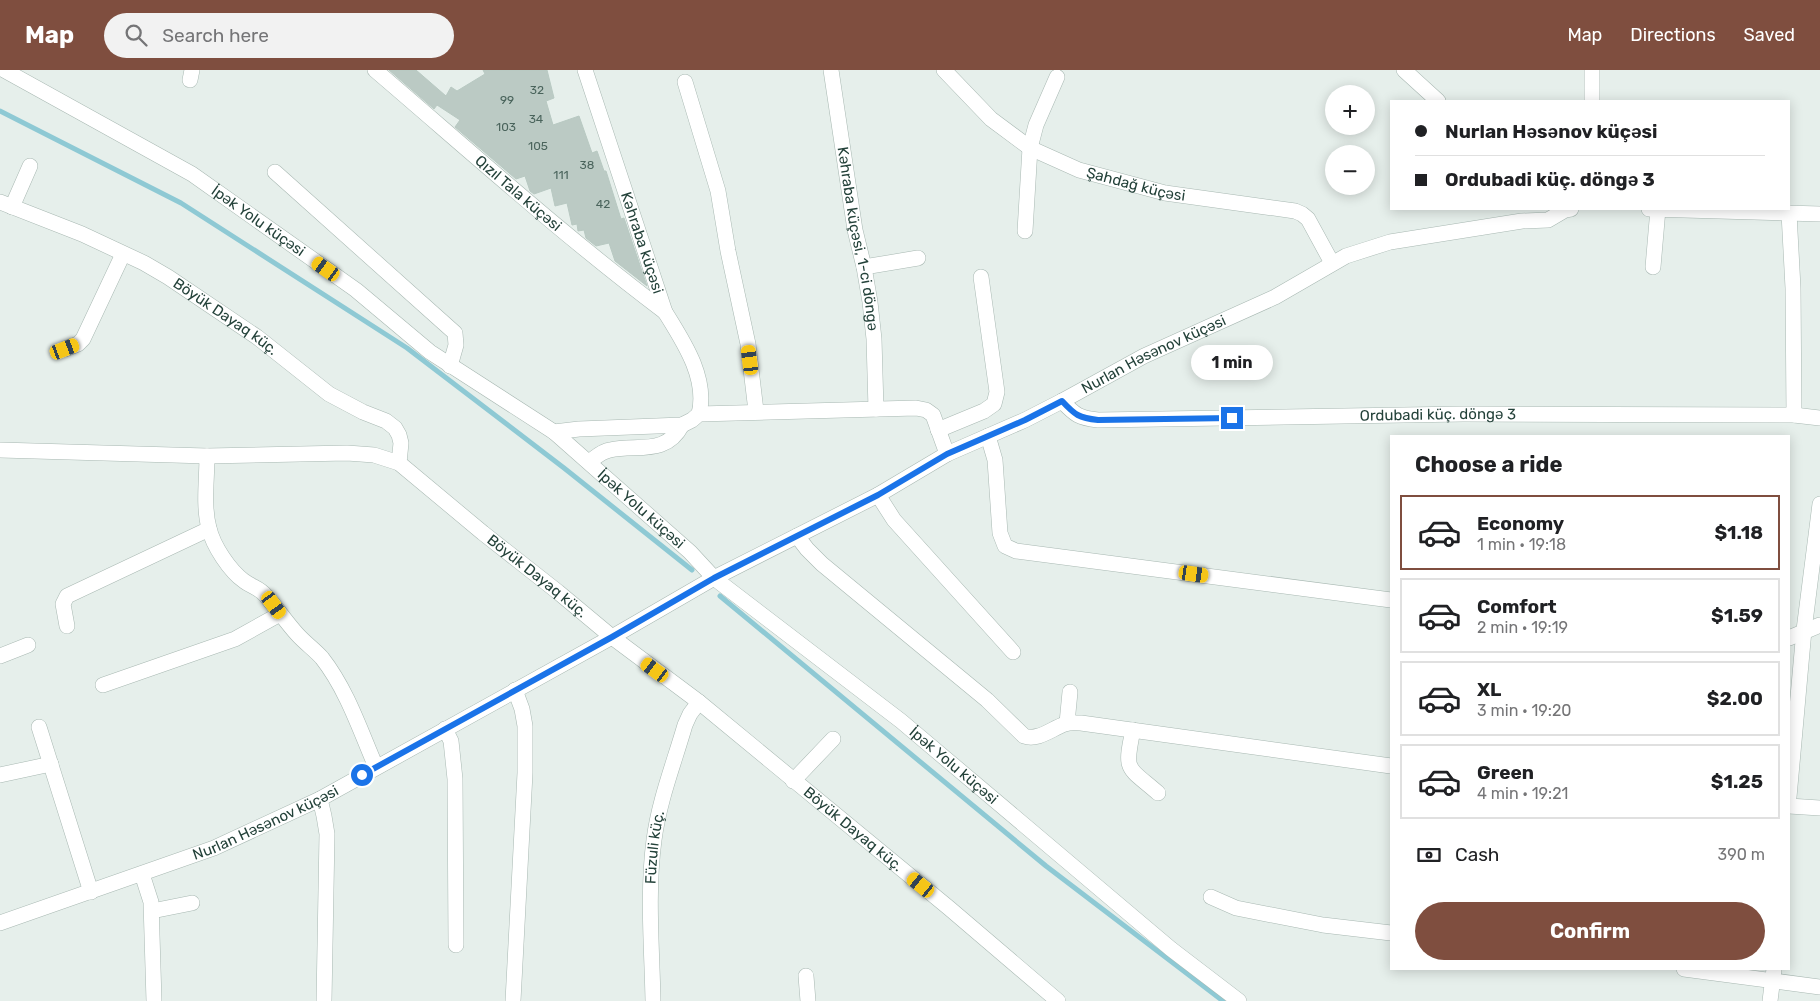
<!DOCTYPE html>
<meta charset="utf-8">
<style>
body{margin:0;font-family:Rubik,sans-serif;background:#f2f2f2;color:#202124;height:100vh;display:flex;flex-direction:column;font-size:19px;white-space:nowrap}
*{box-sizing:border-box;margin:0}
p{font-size:16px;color:#757577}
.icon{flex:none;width:28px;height:28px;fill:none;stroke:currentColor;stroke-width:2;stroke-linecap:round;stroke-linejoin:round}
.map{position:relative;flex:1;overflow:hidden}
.details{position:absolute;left:1390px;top:365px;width:400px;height:535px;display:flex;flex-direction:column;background:#fff;border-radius:0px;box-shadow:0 2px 12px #0003}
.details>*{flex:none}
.guide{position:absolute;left:1390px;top:30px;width:400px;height:110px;border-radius:0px;box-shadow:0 2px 12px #0003;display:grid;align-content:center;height:110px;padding:0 25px;background:#fff}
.buttons{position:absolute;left:1325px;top:15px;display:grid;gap:10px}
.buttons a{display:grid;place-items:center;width:50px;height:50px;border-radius:50%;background:#fff;box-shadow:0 2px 12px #0003;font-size:25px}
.end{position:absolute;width:22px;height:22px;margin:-11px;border:6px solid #1a73e8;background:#fff;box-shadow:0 0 0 2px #fff}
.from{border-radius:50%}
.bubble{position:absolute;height:35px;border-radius:18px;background:#fff;box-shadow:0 2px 12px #0003;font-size:16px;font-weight:700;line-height:35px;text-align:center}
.car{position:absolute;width:15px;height:30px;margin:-15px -8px;border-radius:6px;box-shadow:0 0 4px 1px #0007;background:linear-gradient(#f5c518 24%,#345 0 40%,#f5c518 0 76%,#345 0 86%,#f5c518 0)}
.guide b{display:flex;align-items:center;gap:18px;height:48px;font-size:19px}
.guide b+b{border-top:1px solid #e0e0e0}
.guide i{width:12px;height:12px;background:#202124}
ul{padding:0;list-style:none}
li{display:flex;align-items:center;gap:15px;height:75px;margin:0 10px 8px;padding:0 15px;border:2px solid #e0e0e0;border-radius:0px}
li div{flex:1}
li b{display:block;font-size:19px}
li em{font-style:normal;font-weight:700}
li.selected{border-color:#7f4e3f}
li>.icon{width:45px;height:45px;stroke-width:1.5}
h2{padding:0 25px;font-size:22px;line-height:60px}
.pay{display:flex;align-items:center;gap:12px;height:55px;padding:0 25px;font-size:19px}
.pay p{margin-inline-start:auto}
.primary-button{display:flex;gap:10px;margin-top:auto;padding:10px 25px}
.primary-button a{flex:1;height:58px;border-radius:30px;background:#7f4e3f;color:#fff;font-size:20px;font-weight:700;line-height:58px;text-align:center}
header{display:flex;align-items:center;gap:30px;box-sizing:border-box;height:70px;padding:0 25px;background:#7f4e3f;color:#fff}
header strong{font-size:24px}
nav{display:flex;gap:28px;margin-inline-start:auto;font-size:18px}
.search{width:350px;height:45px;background:#f2f2f2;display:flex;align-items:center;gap:12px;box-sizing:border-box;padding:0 18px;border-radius:28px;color:#757577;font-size:19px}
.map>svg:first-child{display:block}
</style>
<header>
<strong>Map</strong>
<div class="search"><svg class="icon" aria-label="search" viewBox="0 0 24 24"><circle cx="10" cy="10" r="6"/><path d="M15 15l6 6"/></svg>Search here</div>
<nav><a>Map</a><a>Directions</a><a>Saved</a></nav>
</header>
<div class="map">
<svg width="1820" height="931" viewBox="0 0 1820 931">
<rect width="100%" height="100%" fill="#e6efeb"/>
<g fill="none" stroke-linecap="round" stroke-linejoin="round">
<path stroke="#8ec9d4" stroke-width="5" d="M0,41L181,133L407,278L564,398L692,500
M720,526L1046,796L1223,931"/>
</g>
<path fill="#bbcac4" stroke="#b8c9c2" d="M389,0H416L446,26L451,17L457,21L485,4L483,0H547L554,28L546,31L553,55L579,46L592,83L597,81L604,101H606L621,149L624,148L647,216L615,191L609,173L596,176L586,168L584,160L578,161L577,154L572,155L567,133L555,136L551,118L534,124L530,121L525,106L516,109L455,57L460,50L437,35L434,39Z"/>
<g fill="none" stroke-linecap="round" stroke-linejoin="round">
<g stroke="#a8b8b2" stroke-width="16">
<g id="minor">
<path id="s1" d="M4,0L192,104L356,220L430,282L554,362L690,482L714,508L901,651L1171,879L1239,931"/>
<path id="s2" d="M375,0C471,82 564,166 665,242"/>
<path id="s3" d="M585,0L665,242C683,271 708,308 699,344"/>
<path id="s4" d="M831,0L855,160L864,197L870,232L874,269L876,339"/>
<path id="s5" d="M944,0L991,49L1030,78L1079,100L1165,123L1295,141L1302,144L1308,149L1332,193"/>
<path d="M1404,0L1438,31"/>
<path d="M1592,0V31"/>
<path d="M190,10L192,0"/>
<path d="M685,12L718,121L728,181L748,274L756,341"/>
<path d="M275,102L455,263L456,275L450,296"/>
<path id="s6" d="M0,132L82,164L144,193L168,207L257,267L329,324L363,342L386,351L395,358L399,365L401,373L399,393"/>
<path d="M12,137L30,96"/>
<path d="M1649,139L1820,144"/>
<path d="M1789,143L1793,218L1794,345"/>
<path d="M1025,161L1030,78L1036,55L1057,7"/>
<path d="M864,197L918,188"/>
<path d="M1653,197L1658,139"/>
<path d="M65,279L78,274L83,269L123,184"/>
<path id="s7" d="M1062,331C1075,345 1079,348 1098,350L1463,344L1794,345L1820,348"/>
<path d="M938,360L984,341L994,334L997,322L981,207"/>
<path d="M554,362L579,359L682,355L692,350L699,344L916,338L926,340L933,345L947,384"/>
<path d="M988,366L995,390L1000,463L1005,476L1016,481L1391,530"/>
<path id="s8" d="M0,380L207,386L347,383L374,385L399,393L483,463L558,522L612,567L699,632L949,838L1058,931"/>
<path d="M207,386C207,409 203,436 209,458C213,476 230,501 244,511C252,517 260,518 266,526C277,538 286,552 297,564C305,573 315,580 322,588C347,620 360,660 376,697"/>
<path d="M589,392C596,387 602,381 610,380C637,374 666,386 682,355"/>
<path d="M878,425L894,450L1013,582"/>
<path d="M797,466L807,479L822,494L987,630L1024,666C1038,671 1051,659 1065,654C1070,652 1075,653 1081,653L1391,696"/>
<path d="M67,556L63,534L67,526L209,459"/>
<path d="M1789,568L1820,555"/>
<path d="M0,586L28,575"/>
<path d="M103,615L235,569L280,544"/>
<path d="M1067,653L1070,622"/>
<path d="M39,657L91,822"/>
<path d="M445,659L451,671L455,709L456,875"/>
<path d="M1133,660C1124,702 1127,696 1158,723"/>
<path d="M0,705L51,694"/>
<path d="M793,711L833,669"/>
<path d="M1789,727L1804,560L1820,434"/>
<path d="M320,729L324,746L327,764L324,931"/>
<path d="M1789,736L1820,738"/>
<path d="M142,804L151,832L154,931"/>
<path d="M1211,827L1236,838L1323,855L1391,863"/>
<path d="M152,841L192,833"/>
<path id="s9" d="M0,853L214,778L320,729L612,567L714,508L878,425L947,384L1025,350L1062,331L1144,286L1275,227L1346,186L1390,172L1522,151L1548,150L1565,140L1571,139"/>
<path d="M1684,899L1820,917"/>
<path d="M806,906L808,931"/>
<path d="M513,931L525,703V656L522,639L515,620"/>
<path id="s10" d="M653,931C652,878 647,823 654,770C659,731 674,693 685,655L690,644L699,632"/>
<path d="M1770,931L1774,899"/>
</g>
</g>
<use href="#minor" stroke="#fff" stroke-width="15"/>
</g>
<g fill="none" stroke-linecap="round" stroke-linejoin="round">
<path stroke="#1a73e8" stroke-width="6" d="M362,705L612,567L714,508L878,425L947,384L1025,350L1062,331C1075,345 1079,348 1098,350L1232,348"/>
</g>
<g text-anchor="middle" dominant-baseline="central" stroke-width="5" stroke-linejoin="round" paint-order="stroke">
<g font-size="12" fill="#4a645c">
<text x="537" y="20">32</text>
<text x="507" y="30">99</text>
<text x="536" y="49">34</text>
<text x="506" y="57">103</text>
<text x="538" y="76">105</text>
<text x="587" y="95">38</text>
<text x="561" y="105">111</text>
<text x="603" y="134">42</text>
</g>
<g font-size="15" fill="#24423a" stroke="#f7fbf9">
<text stroke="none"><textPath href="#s5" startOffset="229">Şahdağ küçəsi</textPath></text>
<text stroke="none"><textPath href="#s2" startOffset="189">Qızıl Tala küçəsi</textPath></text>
<text stroke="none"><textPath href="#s1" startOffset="296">İpək Yolu küçəsi</textPath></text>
<text stroke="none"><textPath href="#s4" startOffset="171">Kəhraba küçəsi, 1-ci döngə</textPath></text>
<text stroke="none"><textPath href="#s3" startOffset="182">Kəhraba küçəsi</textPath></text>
<text stroke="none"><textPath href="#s6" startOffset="254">Böyük Dayaq küç.</textPath></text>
<text stroke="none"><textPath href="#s9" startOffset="1289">Nurlan Həsənov küçəsi</textPath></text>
<text stroke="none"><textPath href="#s7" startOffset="382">Ordubadi küç. döngə 3</textPath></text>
<text stroke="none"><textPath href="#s1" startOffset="776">İpək Yolu küçəsi</textPath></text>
<text stroke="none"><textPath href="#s8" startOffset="579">Böyük Dayaq küç.</textPath></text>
<text stroke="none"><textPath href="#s1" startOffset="1181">İpək Yolu küçəsi</textPath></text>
<text stroke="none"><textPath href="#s9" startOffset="284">Nurlan Həsənov küçəsi</textPath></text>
<text stroke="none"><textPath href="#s8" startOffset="984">Böyük Dayaq küç.</textPath></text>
<text stroke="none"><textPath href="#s10" startOffset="154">Füzuli küç.</textPath></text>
</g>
</g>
</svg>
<div class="buttons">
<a>+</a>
<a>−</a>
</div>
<i class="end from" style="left:362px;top:705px"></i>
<i class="end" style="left:1232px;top:348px"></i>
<div class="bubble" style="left:1191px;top:275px;width:82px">1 min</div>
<i class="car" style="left:326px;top:199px;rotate:305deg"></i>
<i class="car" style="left:65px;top:279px;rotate:69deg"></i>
<i class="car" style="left:750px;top:290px;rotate:353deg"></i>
<i class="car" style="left:1194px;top:504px;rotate:98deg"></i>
<i class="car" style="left:274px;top:535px;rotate:144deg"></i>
<i class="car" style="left:655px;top:600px;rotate:306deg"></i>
<i class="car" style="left:921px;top:815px;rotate:309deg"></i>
<div class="guide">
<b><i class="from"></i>Nurlan Həsənov küçəsi</b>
<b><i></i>Ordubadi küç. döngə 3</b>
</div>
<section class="details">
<h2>Choose a ride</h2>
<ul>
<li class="selected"><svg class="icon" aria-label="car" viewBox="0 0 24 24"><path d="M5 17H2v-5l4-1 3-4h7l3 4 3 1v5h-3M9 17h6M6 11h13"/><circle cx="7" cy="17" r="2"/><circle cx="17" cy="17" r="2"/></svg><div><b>Economy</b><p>1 min · 19:18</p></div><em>$1.18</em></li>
<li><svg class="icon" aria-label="car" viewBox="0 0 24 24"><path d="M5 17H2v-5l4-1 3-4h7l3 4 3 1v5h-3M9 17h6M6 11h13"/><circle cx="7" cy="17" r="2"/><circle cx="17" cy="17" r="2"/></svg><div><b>Comfort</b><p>2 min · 19:19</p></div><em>$1.59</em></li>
<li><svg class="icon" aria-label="car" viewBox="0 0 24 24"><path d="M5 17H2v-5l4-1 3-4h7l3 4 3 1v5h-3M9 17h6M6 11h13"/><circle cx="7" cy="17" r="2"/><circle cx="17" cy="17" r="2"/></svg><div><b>XL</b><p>3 min · 19:20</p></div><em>$2.00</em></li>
<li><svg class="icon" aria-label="car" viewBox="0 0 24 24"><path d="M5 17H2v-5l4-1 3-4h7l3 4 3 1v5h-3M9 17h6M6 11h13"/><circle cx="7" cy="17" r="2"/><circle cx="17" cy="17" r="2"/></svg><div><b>Green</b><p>4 min · 19:21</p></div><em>$1.25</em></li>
</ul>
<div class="pay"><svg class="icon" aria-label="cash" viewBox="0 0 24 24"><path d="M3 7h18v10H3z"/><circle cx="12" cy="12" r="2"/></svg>Cash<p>390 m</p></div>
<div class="primary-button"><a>Confirm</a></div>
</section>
</div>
